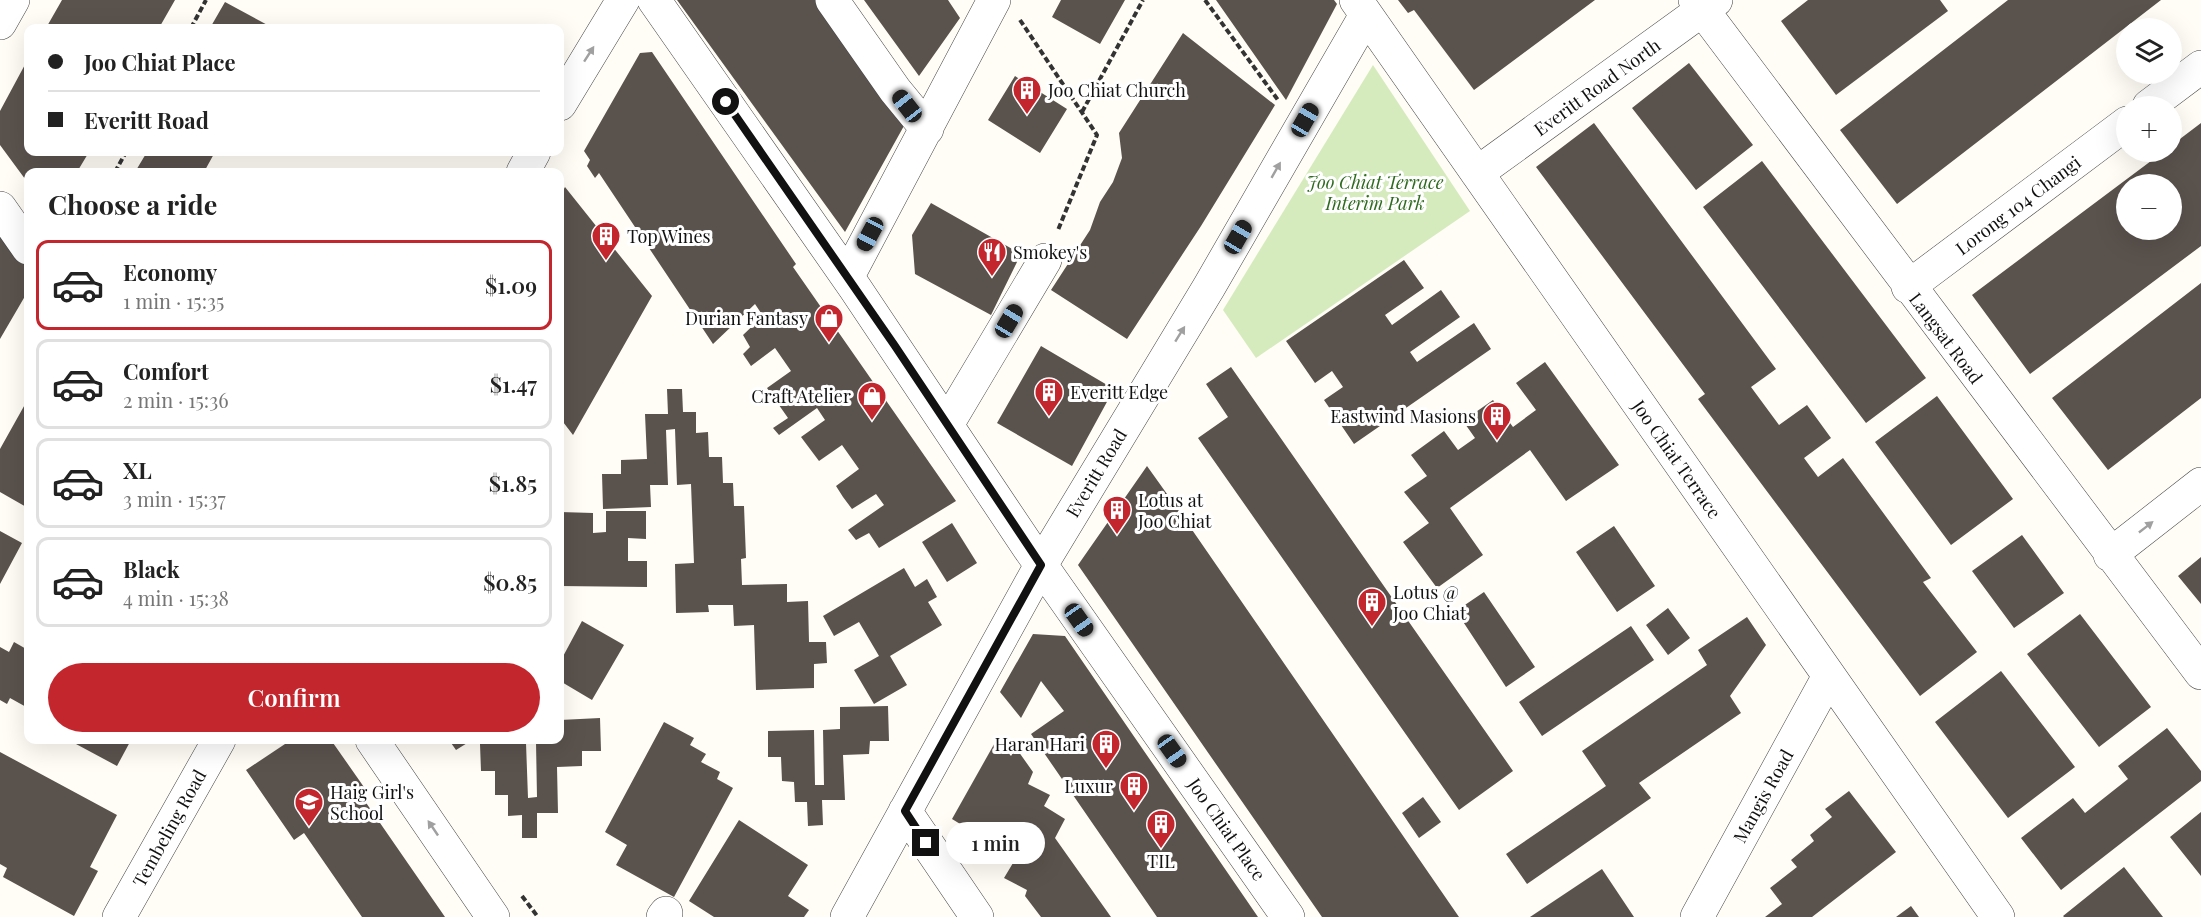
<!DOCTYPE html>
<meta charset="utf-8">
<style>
body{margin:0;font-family:"Playfair Display",serif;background:#f6f6f6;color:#222;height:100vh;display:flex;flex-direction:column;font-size:22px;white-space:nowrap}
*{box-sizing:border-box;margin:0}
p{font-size:20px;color:#767676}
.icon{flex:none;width:33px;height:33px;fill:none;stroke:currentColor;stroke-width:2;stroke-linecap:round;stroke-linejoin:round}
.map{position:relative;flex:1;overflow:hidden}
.drawer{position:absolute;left:24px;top:168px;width:540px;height:576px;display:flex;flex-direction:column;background:#fff;border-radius:12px;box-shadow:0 6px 24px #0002}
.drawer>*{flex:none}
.top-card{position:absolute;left:24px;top:24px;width:540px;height:132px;border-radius:12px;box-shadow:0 6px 24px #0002;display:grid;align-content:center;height:132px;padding:0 24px;background:#fff}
.controls{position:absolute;left:2116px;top:18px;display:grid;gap:12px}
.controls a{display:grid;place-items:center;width:66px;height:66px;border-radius:50%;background:#fff;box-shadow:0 6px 24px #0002;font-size:30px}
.end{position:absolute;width:27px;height:27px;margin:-14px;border:8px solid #111;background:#fff;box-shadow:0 0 0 3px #fff}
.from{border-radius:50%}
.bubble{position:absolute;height:42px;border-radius:21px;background:#fff;box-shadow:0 6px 24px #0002;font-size:20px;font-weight:600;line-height:42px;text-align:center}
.car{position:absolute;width:18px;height:36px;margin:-18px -9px;border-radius:8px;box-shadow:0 0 4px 2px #0007;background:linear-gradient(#222 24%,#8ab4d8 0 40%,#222 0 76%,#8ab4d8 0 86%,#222 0)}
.top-card b{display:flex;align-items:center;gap:21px;height:57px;font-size:22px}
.top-card b+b{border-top:2px solid #e0e0e0}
.top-card i{width:15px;height:15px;background:#222}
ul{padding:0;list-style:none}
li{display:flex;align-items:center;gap:18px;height:90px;margin:0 12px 9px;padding:0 12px;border:3px solid #e0e0e0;border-radius:12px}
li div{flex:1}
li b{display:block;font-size:22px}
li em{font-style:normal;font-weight:600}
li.on{border-color:#c4262e}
li>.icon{width:54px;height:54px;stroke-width:1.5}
h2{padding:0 24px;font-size:27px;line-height:72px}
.primary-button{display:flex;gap:12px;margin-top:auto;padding:12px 24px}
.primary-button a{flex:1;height:69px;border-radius:36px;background:#c4262e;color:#fff;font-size:24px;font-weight:600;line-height:69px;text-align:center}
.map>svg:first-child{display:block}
</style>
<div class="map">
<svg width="2201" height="917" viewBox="0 0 2201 917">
<rect width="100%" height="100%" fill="#fffdf5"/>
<path fill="#d5ebbd" d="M1373,65L1470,211L1256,358L1223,310Z"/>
<path fill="#5a524d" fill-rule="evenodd" d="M62,0H175L159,28H46Z
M677,0H817L905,124L845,232Z
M864,0H948L960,18L919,76Z
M1061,0H1125L1100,44L1052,17Z
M1216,0H1334L1337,4L1286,100Z
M1398,0H1595L1474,90L1414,10L1408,13Z
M1808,0H1940L1948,11L1836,95L1781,21Z
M2008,0H2161L1897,204L1840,130Z
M225,2L273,28H210Z
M1183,33L1275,105L1201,226L1127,339L1051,290L1090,230L1100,202L1113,182L1122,158L1119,133Z
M652,52L796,264L793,267L956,501L879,548L869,533L856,540L848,530L884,505L876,494L852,509L843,497L836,486L859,469L842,445L819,461L801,437L825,420L817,408L779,435L773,428L788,418L767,388L791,371L775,348L751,366L743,354L750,347L743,335L763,316L755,304L713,344L599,173L595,178L587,166L590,160L584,151L640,53Z
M28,59V152H89L77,172H28V183L0,145V111Z
M1689,63L1753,145L1696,190L1632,108Z
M1015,76L1067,109L1040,153L988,120Z
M1594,123L1776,369L1751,387L1779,425L1807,405L1831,438L1804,458L1818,477L1843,458L1931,578L1923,582L1977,652L1920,696L1698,399L1705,394L1536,167Z
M2201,123V246L2030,374L1972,295L2163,152H2172V145ZM2127,184H2172V230H2127Z
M147,152H215L204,172H135Z
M1762,161L1926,378L1866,423L1703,207Z
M565,187L652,296L573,435L560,418V196Z
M931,203L1021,254L991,315L915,274L912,235Z
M0,232L8,237L28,267V291L0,339Z
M1404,260L1424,288L1385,315L1392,325L1441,290L1460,317L1410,352L1417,362L1474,323L1491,349L1354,444L1324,400L1343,387L1332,371L1315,383L1286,341Z
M2201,283V398L2108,470L2052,398Z
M1041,346L1114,389L1072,466L997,423Z
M1545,362L1619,465L1566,501L1530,450L1450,508L1483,555L1437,588L1403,542L1429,523L1404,492L1427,476L1411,455L1444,431L1458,450L1475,438L1463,421L1493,400L1513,427L1536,410L1516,383Z
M1231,367L1513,771L1459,810L1198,438L1228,417L1206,384Z
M667,389H682L683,412H696V433L708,432L709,457H722L723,483H733L734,506H744L746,558L741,559L742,585L787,584V602L808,601L809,642H826L827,663L814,664V688L756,690L754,625L734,626L733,605H708L709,612L676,613L675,564L694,563L691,484L677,485L675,429L666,430L668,485H650L651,507L603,509L602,474H621V460L647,459L645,414H668Z
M1937,396L2013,499L1951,545L1875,442Z
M28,399V508L0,492V449Z
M1147,466L1177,508L1459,917H1322L1078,565Z
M606,511H646V539L628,538V561H647V587L560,586V512L593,513V533L606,532Z
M952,523L977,563L947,582L922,542Z
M1614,526L1655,586L1617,612L1576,552Z
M0,531L22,543L0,584Z
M2022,535L2064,593L2014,628L1972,571Z
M2201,557V604L2178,576Z
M904,568L915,587L927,579L937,597L928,602L942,625L890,656L907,685L874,704L854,670L879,656L859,622L834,636L823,616Z
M1484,592L1535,667L1506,687L1456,611Z
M1668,608L1690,638L1668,655L1646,625Z
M2080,614L2151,707L2099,747L2027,654Z
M1747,617L1766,645L1730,696L1741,713L1639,783L1651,798L1527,884L1506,854L1606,786L1582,751L1707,665L1698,650Z
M582,621L624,645L592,700L560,681V662Z
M1631,626L1654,660L1542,736L1519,702Z
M1033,634L1065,636L1258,917H1157L1031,734L1064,711L1041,681L1021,718L1000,692Z
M14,642L28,650V708L10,698L7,704L0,700V647L9,652Z
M2001,671L2075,767L2008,818L1935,722Z
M888,706L889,741H870L869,754L843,755L845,800H822L823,825L808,826L807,802H795L794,782L782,781L781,757H768V731L814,730L815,785H824L823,730L840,729V707Z
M600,718L601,751H582V766L557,767L558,813H537V838H522V815L508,816V795H495V771H481L480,744L526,743L528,798L537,797L536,742L560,740V720Z
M664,722L694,738L690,745L706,754L701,762L720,772L717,779L733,788L674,897L616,865L627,845L605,832Z
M2167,728L2201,771V781L2061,890L2021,838L2073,798L2085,813L2128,779L2118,766Z
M997,739L1011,756L1016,748L1033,772L1028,784L1050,795L1044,806L1065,819L1055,838L1111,917H1041L1025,896L1027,890L1004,878L1016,858L952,819Z
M79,740H131L117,766L76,744Z
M291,740H331L366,790L360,794L445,917H362L304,833L294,840L246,770Z
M449,740H472L456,750Z
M0,752L117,815L90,867L98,871L74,916L3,877L7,868L0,864Z
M1849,791L1896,852L1812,917H1765L1782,904L1770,888L1797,867L1791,860L1814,841L1810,835L1832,817L1825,809Z
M1423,797L1441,822L1419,838L1402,813Z
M2201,812V876L2170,837Z
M739,820L808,865L788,896L809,910L804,917H714L689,901Z
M2124,867L2163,917H2064L2063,916Z
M1602,869L1634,917H1530Z
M1911,906L1919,917H1896Z"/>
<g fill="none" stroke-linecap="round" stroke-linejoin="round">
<g stroke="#444" stroke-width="34">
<path id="minor" d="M654,0L855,288L1029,548L1288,917
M832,0L895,90L927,129
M1356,0L1998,917
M1695,0L2201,673
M0,23L13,0
M560,104L623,0
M2149,106L2201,67
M523,172L534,152
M1477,173L1716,0
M0,208L28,248
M848,276L994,0
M1908,287L2127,123
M948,423L1045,260
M2110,555L2201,484
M372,740L493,917
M905,811L977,917
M119,917L219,740
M663,917L666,913
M847,917L1041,565L1209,287L1366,15
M1697,917L1829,676"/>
</g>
<path stroke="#333" stroke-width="4" stroke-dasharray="6 3" stroke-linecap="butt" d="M1205,0L1278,100
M1020,20L1097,135L1058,230
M191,28L206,0
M1082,112L1143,0
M115,172L126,152
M522,896L538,917"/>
<use href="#minor" stroke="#fff" stroke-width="33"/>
</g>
<defs><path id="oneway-solid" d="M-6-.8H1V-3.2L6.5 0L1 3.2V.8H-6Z" transform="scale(1.5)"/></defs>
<g fill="#a0a0a0">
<use href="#oneway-solid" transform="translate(589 54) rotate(-57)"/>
<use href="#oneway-solid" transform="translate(1276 170) rotate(-60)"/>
<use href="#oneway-solid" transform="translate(1180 334) rotate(-58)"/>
<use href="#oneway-solid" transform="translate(2146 527) rotate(-38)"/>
<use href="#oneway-solid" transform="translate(433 828) rotate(-124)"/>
</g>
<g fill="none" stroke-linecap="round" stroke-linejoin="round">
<path stroke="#111" stroke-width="8" d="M726,102L895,346L1041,565L905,811L926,843"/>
</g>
<defs>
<g id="building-pin" transform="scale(1.5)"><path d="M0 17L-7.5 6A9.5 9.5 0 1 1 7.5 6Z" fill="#c4262e" stroke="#fff"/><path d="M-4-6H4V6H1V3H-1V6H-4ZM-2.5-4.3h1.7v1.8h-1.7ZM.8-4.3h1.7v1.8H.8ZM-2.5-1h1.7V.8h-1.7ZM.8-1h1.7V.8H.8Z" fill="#fff"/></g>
<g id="restaurant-pin" transform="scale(1.5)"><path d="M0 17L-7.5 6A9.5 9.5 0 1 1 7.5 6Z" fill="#c4262e" stroke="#fff"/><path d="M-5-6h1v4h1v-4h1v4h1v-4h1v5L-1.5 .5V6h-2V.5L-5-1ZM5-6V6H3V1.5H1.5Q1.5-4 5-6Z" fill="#fff"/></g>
<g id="shop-pin" transform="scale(1.5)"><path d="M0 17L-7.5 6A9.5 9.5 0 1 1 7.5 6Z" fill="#c4262e" stroke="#fff"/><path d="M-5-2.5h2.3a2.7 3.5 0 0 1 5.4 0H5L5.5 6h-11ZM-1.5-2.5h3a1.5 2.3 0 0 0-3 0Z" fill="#fff"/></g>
<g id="school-pin" transform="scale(1.5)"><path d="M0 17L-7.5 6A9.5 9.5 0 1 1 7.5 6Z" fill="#c4262e" stroke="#fff"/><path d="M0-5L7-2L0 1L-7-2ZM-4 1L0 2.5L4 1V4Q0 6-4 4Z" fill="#fff"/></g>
</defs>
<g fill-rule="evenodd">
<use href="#building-pin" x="1027" y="90"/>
<use href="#building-pin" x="606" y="236"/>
<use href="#restaurant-pin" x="992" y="252"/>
<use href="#shop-pin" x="829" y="318"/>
<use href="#building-pin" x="1049" y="392"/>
<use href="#shop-pin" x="872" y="396"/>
<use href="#building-pin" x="1497" y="416"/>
<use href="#building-pin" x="1117" y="510"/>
<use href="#building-pin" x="1372" y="602"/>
<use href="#building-pin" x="1106" y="744"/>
<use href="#building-pin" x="1134" y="786"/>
<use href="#school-pin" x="309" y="802"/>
<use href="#building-pin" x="1161" y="824"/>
</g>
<g text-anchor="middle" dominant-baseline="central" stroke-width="6" stroke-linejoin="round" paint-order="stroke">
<g font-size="18" fill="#111" stroke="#fff">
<text transform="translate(1597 87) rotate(-36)">Everitt Road North</text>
<text transform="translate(2018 205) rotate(-37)">Lorong 104 Changi</text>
<text transform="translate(1946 338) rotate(53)">Langsat Road</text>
<text transform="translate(1677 459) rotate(55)">Joo Chiat Terrace</text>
<text transform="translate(1096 473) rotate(-59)">Everitt Road</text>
<text transform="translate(1763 796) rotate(-61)">Mangis Road</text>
<text transform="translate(169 828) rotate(-61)">Tembeling Road</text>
<text transform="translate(1227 829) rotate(55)">Joo Chiat Place</text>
</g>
<g font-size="18" fill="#111" stroke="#fff" text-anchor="start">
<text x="1048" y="90">Joo Chiat Church</text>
<text x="627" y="236">Top Wines</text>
<text x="1013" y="252">Smokey's</text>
<text x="808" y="318" text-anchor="end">Durian Fantasy</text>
<text x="1070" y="392">Everitt Edge</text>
<text x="851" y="396" text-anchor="end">Craft Atelier</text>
<text x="1476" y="416" text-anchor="end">Eastwind Masions</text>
<text x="1138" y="500">Lotus at<tspan x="1138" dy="21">Joo Chiat</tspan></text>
<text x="1393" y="592">Lotus @<tspan x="1393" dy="21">Joo Chiat</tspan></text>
<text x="1085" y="744" text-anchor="end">Haran Hari</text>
<text x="1113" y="786" text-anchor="end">Luxur</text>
<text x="330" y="792">Haig Girl's<tspan x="330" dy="21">School</tspan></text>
<text x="1161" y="861" text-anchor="middle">TIL</text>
</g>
<g font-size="18" font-style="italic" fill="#2f6b1f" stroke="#fff">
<text x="1375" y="182">Joo Chiat Terrace<tspan x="1375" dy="21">Interim Park</tspan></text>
</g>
</g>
</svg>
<div class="controls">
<a><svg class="icon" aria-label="layers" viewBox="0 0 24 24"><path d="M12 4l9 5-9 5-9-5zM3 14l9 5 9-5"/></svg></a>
<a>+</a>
<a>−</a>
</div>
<i class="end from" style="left:726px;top:102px"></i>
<i class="end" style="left:926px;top:843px"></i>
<div class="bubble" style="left:946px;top:822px;width:99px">1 min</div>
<i class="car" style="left:907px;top:106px;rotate:322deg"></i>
<i class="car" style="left:1305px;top:120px;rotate:30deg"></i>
<i class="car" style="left:870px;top:234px;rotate:208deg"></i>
<i class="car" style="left:1238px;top:237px;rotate:30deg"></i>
<i class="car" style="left:1009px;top:321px;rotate:31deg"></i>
<i class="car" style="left:1079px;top:620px;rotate:145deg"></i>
<i class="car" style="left:1172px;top:751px;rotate:145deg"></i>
<div class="top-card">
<b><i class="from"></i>Joo Chiat Place</b>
<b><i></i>Everitt Road</b>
</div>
<section class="drawer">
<h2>Choose a ride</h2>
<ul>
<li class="on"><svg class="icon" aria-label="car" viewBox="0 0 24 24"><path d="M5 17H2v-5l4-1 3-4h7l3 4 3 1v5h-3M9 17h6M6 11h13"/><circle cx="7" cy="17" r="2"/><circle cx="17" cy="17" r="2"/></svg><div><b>Economy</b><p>1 min · 15:35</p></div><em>$1.09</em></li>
<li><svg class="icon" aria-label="car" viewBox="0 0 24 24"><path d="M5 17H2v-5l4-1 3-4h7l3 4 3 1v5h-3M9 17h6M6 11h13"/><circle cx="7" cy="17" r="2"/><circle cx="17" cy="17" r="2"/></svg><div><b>Comfort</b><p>2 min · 15:36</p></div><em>$1.47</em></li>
<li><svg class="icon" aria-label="car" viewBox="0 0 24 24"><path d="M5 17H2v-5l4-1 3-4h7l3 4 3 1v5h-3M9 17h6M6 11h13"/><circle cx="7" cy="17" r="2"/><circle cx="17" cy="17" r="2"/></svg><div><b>XL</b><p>3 min · 15:37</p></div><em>$1.85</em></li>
<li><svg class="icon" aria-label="car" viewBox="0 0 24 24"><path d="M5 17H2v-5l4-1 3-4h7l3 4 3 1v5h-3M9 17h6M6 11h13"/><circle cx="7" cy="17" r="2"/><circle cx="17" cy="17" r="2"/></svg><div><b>Black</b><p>4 min · 15:38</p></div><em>$0.85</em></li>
</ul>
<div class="primary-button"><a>Confirm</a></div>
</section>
</div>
